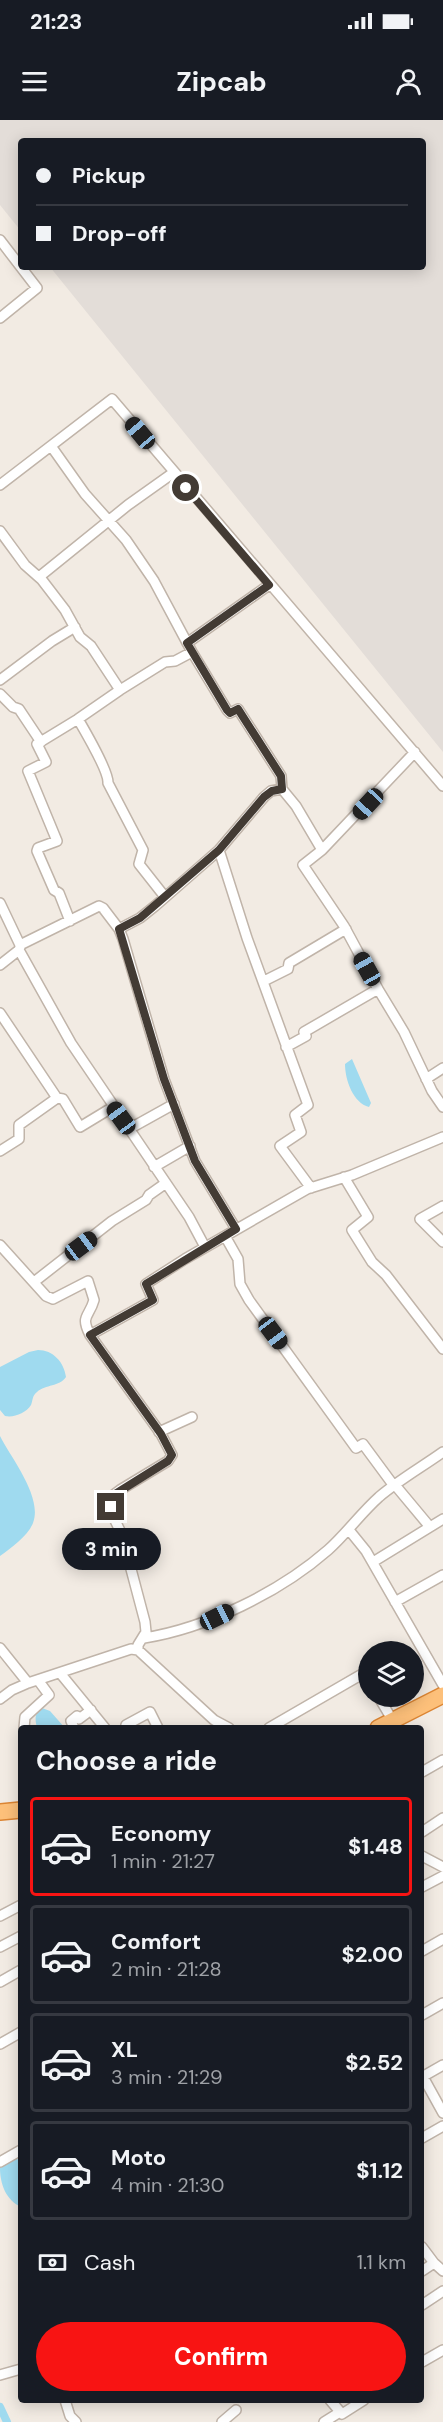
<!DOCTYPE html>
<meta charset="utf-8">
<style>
body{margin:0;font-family:"DM Sans",sans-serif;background:#242831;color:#f1f3f6;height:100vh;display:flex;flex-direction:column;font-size:22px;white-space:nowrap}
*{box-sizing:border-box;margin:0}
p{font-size:20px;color:#9ea1a6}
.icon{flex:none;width:33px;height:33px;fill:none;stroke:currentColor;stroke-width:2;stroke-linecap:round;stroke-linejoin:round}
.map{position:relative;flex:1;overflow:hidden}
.sheet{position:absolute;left:18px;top:1605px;width:406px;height:678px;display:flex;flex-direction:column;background:#171b24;border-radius:6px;box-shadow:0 3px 15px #0003}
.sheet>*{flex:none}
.hud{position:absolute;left:18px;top:18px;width:408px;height:132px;border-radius:6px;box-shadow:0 3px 15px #0003;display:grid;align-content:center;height:132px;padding:0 18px;background:#171b24}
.fabs{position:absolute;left:358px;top:1521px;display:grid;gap:12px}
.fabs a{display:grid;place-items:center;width:66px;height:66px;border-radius:50%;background:#171b24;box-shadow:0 3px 15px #0003;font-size:30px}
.end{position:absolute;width:27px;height:27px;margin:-14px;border:8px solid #433b34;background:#fff;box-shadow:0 0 0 3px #fff}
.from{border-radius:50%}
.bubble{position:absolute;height:42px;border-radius:21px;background:#171b24;box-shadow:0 3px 15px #0003;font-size:20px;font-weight:700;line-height:42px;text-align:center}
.car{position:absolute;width:18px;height:36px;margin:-18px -9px;border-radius:8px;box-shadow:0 0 4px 2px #0007;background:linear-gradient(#222 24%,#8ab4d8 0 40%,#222 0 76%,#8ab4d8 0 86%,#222 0)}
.hud b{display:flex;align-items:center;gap:21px;height:57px;font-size:22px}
.hud b+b{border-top:2px solid #363941}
.hud i{width:15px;height:15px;background:#f1f3f6}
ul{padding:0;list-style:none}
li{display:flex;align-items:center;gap:18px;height:99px;margin:0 12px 9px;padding:0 6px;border:3px solid #363941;border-radius:6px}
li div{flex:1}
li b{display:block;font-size:22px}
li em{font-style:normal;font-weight:700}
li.current{border-color:#f81413}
li>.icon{width:54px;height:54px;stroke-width:1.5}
h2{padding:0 18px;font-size:27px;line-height:72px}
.pay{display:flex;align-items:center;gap:15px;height:66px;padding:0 18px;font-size:22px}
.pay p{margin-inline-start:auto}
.primary-button{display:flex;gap:12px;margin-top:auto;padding:12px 18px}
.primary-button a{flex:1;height:69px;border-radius:36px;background:#f81413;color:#fff;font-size:24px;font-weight:700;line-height:69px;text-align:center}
.status{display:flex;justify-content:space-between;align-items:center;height:42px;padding:0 30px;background:#171b24;direction:ltr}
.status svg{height:16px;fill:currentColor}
header{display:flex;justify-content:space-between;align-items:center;height:78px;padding:0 18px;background:#171b24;font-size:27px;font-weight:700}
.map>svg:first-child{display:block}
</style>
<div class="status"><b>21:23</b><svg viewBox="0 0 49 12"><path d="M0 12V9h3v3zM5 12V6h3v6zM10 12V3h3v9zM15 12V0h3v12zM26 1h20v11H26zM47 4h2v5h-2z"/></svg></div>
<header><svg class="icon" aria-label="menu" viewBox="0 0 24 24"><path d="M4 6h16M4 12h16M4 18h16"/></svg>Zipcab<svg class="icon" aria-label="person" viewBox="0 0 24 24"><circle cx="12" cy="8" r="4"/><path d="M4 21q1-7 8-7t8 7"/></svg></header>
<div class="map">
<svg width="443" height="2302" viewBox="0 0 443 2302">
<rect width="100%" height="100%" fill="#f2ebe3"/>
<path fill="#e3ddd8" d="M0,0H443V632L50,147H423V21H21V111L0,85Z"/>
<path fill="#9fdaef" d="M352,939L371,983L369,987C353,983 345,960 345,944Z
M38,1230C53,1230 64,1242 66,1257C59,1267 46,1264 37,1272C32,1276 33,1280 31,1285C26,1293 14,1298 5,1296L0,1290V1247L29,1232Z
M0,1316C11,1338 43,1377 33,1403C28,1416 11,1428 0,1436Z
M42,1588L50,1591L65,1608H37C35,1599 34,1594 42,1588Z
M15,2038L21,2041V2087C6,2080 0,2064 0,2048Z"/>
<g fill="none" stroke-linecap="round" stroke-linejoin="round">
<path stroke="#9fdaef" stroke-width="8" d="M0,2287L7,2302"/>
<g stroke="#c0b4a9" stroke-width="12">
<path id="minor" d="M0,120L37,168L0,198
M51,326L85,374L126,420L154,461L192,532
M0,365L112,279L443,666
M0,411L25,445L42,460L65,490L80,517L91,526L120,570L165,542L175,541L192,532L227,590L230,593L238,589L281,656L282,669
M39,457L128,385L173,353
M187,523L269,465
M0,560L52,521L75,507
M120,570L78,599C85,611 109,652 108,663L143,730L139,744L165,777
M0,574L13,587L19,589L41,622
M219,730L247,818L308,985L295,995L301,1012L280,1026L311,1068
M0,783L20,825L99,786L103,788L119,809L123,819L164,959L195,1041L236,1109
M70,801L59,773L54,770L37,731L38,728L57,721L28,651L46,642L37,624L78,599
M119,809L140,798L155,786L219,730L264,677L271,671L282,669L296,686L322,730L415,632
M19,830L71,923L189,1097L205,1127
M0,845L19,830L20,827
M264,861L288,849L289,843L346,809
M378,869L404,912L432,971L443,987
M0,893L57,978L19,1005V1019L0,1031
M286,927L306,916L304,912L378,869L344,806L303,745L322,730
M426,959L443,948
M57,978L63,979L80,1007L113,987
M129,1009L174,984
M154,1047L190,1026
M344,1057L368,1097L352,1110L372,1142L386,1155L443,1229
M443,1086L420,1099L443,1122
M225,1116L238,1139L240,1164L249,1180L356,1328L363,1324L394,1366
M0,1125L46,1176L53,1179L88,1161L94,1180C89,1198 80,1195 90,1215L161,1314L172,1335L168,1341L120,1370L112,1376L111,1381L113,1396L122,1415L145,1502L146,1512L138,1525V1530
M34,1162L112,1101L146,1080L149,1075L166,1063
M90,1215L153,1180L146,1164L185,1139L307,1069L352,1055L443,1017
M159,1312L192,1297
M395,1365L430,1407
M349,1410L366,1431L443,1565
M373,1442L443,1399
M395,1482L443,1455
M144,1518C207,1508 280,1472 328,1430C346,1414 361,1393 379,1377C399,1360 422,1347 443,1332
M0,1528L28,1563
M60,1553L105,1608
M378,1576L393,1601
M0,1579L12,1570L28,1563L131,1529L138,1530L214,1600L229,1608
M24,1608L25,1597L49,1575L38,1560
M74,1608L71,1601L77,1596L79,1599L91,1590
M128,1608L126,1605L150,1592L158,1608
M269,1608L364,1553L369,1562
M422,1652L443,1640
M422,1712L443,1698
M422,1736L443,1747
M422,1767L443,1756
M0,1796L21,1785
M0,1827L21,1816
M422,1831L443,1819
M0,1862L21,1850
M422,1895L443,1883
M0,1924L21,1912
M422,1955L443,1993
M422,1957L443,1945
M422,2018L443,2006
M0,2042L21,2030
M422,2127L434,2143L422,2151
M433,2142L443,2151
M422,2185L443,2171
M422,2242L443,2230
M0,2255L21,2249
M65,2280L70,2296L76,2302
M330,2280L342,2294L364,2280
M222,2302L236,2290
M324,2302L340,2292"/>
</g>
<g stroke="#dc8533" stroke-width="18">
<path id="trunk" d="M378,1608L443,1575
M0,1692L21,1690"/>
</g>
<use href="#minor" stroke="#fff" stroke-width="9"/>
<use href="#trunk" stroke="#fdc07a" stroke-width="15"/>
</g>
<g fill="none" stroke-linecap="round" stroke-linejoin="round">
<path stroke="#433b34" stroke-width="8" d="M111,1387L112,1376L168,1341L172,1335L161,1314L90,1215L153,1180L146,1164L236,1109L195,1041L164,959L119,809L140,798L219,730L264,677L272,671L282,669L281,656L238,589L230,593L227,590L187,523L269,465L186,368"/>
</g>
</svg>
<div class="fabs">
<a><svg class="icon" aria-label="layers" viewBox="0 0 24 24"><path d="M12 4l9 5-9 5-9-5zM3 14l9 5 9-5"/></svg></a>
</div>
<i class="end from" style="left:186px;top:368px"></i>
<i class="end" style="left:111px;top:1387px"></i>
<div class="bubble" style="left:62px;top:1408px;width:99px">3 min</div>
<i class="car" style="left:140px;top:313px;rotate:320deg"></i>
<i class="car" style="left:368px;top:684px;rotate:223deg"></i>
<i class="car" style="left:367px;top:849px;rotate:331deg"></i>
<i class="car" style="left:121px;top:998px;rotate:324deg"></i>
<i class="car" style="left:81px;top:1126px;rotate:53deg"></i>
<i class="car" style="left:273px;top:1213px;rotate:143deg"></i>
<i class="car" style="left:217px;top:1497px;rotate:64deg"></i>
<div class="hud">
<b><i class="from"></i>Pickup</b>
<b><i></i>Drop-off</b>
</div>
<section class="sheet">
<h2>Choose a ride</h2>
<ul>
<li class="current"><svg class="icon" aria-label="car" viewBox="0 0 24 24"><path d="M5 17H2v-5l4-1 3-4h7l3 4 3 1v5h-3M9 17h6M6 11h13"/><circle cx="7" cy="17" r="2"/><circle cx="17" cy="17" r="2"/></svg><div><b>Economy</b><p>1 min · 21:27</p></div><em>$1.48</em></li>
<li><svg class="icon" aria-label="car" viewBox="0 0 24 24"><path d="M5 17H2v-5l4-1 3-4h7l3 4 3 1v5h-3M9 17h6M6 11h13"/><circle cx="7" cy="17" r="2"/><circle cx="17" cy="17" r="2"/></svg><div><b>Comfort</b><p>2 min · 21:28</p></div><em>$2.00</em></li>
<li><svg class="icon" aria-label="car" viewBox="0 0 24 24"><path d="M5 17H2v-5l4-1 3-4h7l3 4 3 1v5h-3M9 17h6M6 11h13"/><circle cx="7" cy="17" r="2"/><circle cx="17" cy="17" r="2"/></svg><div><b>XL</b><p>3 min · 21:29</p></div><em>$2.52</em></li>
<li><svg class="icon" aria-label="car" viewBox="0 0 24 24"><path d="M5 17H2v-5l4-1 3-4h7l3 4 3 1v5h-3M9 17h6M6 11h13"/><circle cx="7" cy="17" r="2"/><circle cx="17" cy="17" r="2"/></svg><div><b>Moto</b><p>4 min · 21:30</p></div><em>$1.12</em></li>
</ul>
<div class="pay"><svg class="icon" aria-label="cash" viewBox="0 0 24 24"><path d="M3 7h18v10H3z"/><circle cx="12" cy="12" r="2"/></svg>Cash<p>1.1 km</p></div>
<div class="primary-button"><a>Confirm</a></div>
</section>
</div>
